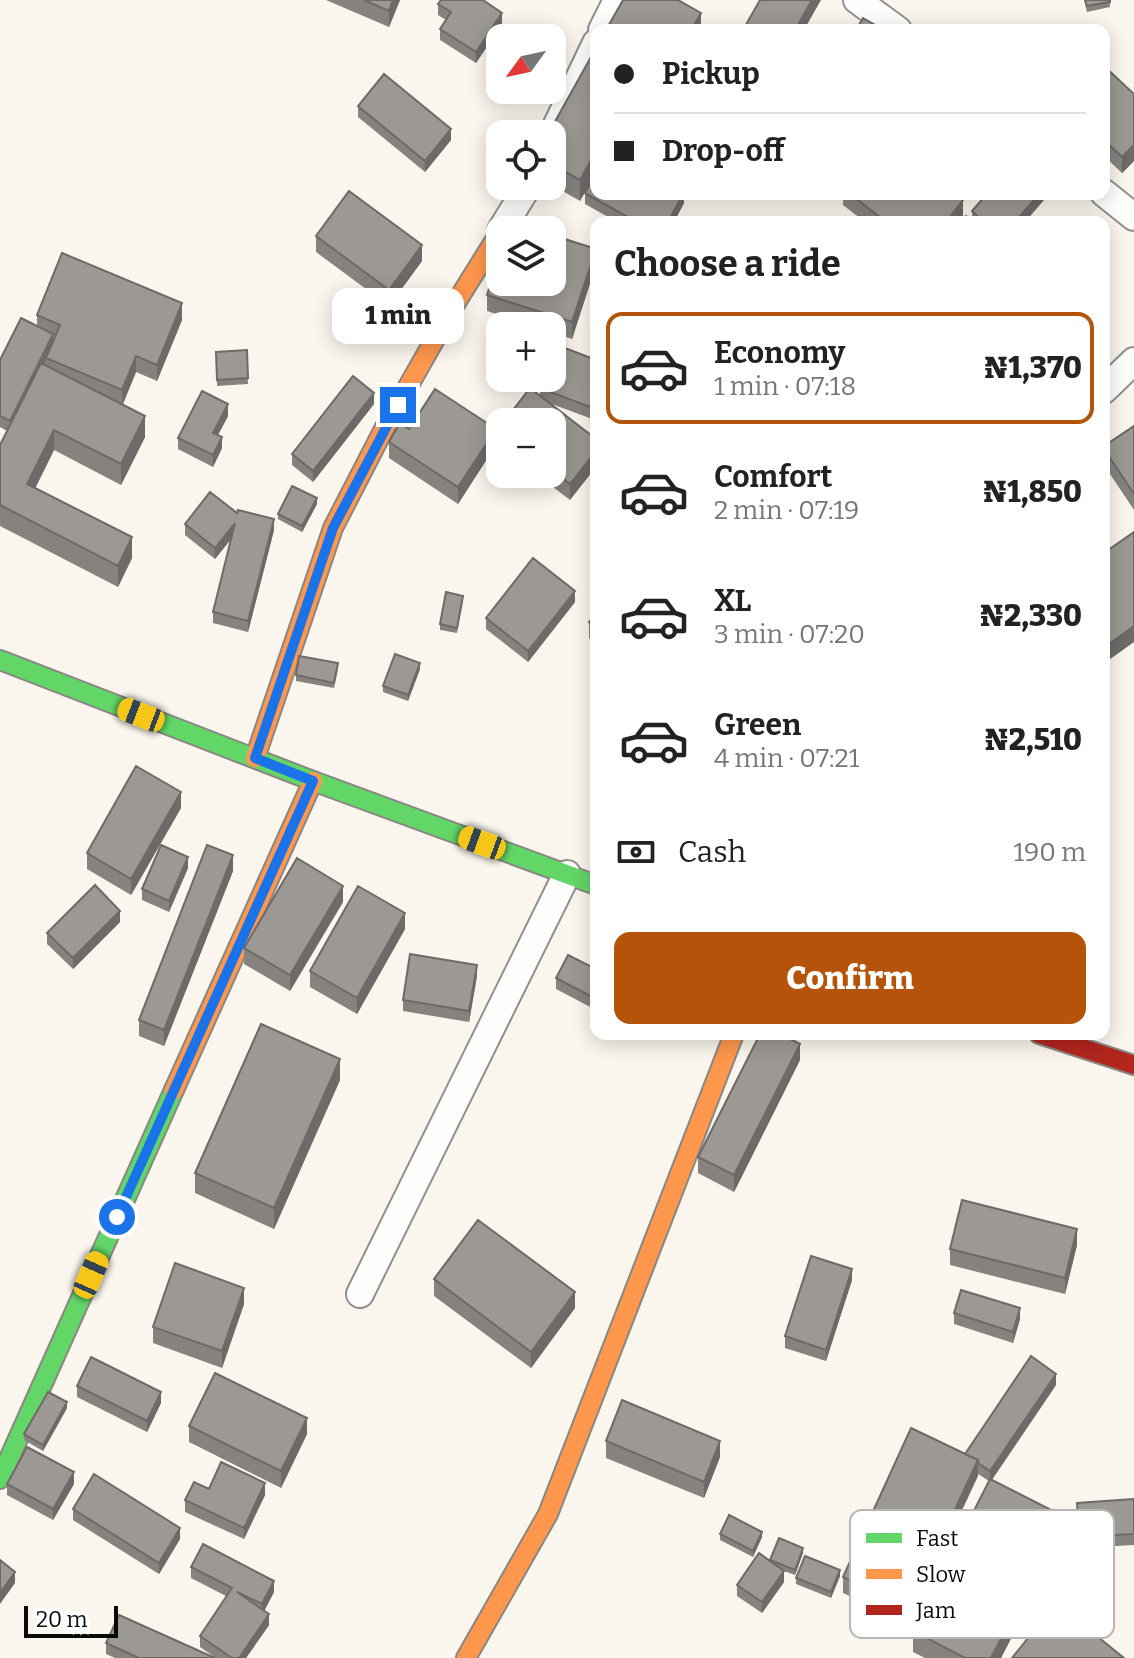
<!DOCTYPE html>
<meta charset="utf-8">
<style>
body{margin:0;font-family:Bitter,serif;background:#f6f6f6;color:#222;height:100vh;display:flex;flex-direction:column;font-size:30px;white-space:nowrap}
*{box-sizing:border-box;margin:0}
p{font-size:26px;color:#767676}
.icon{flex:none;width:44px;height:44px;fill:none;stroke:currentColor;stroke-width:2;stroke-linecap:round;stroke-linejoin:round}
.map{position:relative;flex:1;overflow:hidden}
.side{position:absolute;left:590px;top:216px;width:520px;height:824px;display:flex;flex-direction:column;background:#fff;border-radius:16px;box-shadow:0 4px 20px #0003}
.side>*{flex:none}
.top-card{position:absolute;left:590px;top:24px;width:520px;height:176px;border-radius:16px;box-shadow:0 4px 20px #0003;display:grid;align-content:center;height:176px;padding:0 24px;background:#fff}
.needle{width:52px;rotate:237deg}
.controls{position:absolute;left:486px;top:24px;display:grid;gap:16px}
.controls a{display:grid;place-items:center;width:80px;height:80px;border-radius:16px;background:#fff;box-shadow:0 4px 20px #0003;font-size:40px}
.scale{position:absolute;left:24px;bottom:20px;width:94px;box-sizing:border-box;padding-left:8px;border:4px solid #0a0a0a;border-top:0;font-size:22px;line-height:28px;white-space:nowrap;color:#0a0a0a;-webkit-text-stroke:6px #fff;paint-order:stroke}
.end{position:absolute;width:36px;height:36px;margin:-18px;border:10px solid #1a73e8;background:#fff;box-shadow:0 0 0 4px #fff}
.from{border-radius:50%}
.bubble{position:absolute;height:56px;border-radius:16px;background:#fff;box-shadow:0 4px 20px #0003;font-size:26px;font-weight:800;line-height:56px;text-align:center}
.car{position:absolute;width:24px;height:48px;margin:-24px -12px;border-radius:10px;box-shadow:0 0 6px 2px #0007;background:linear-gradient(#f5c518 24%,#345 0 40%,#f5c518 0 76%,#345 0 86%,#f5c518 0)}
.top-card b{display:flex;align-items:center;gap:28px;height:76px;font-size:30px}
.top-card b+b{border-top:2px solid #e0e0e0}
.top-card i{width:20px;height:20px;background:#222}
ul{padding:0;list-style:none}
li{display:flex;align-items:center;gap:24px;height:112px;margin:0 16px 12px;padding:0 8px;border:4px solid transparent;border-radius:16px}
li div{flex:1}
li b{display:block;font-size:30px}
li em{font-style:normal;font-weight:800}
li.current{border-color:#b45309}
li>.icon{width:72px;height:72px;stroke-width:1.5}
h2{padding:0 24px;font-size:36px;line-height:96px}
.pay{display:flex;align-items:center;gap:20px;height:88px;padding:0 24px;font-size:30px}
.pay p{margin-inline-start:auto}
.action{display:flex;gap:16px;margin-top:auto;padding:16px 24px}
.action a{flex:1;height:92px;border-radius:16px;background:#b45309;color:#fff;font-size:32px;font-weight:800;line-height:92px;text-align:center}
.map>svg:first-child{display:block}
</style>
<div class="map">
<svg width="1134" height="1658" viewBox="0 0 1134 1658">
<rect width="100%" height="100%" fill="#faf6ed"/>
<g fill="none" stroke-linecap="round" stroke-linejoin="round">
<g stroke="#92908c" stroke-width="30">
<path id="street" d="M857,0L898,30
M602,30L617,0
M552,135L596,43
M1104,193L1134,217
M501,230L528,186
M1104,390L1134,361
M360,1294L567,874"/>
</g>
<g stroke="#898783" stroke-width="22">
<path id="fast" d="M0,660L313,781L596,885
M0,1479L174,1090"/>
</g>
<g stroke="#898783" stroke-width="22">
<path id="slow" d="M255,758L333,528L384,429L452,309L500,232
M174,1090L313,781
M466,1658L548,1514L734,1034"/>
</g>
<g stroke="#898783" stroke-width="22">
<path id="jam" d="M1039,1034L1134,1065"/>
</g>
<use href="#street" stroke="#fefefc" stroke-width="26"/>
<use href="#fast" stroke="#63d668" stroke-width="18"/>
<use href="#slow" stroke="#ff974d" stroke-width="18"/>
<use href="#jam" stroke="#b3261e" stroke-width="18"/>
</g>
<path fill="#86837f" d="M326,0H400L389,27Z
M1084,0H1110V7L1087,12Z
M438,4L502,24L476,63L440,40V29L446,20L438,15Z
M1104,66L1134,94V161L1122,173L1104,156Z
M358,106L451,140L425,172L358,117Z
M552,134L596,172L580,201L552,185Z
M585,193L684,194V203L674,222H617L585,204Z
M843,194H954L963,217L959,222H865L843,205Z
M1049,194L1025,222H960L972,220V211Z
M316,236L422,261L389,306L316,252Z
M596,265L572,339L552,332V326H533L487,311V295Z
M37,315L182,320L157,381L136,372L123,404L145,437L121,485L54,450L35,488L132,558L118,587L0,526V445L7,431L0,427V360L37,325Z
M247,350L248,384L217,386L216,352Z
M596,360L595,420L549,403L596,439L570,500L536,474H552V422L540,396V388Z
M374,404L313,482L292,465V454Z
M228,416L218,435L222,448L213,467L178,449V438Z
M1134,426V510L1104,465V446Z
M500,427V446L499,445V429Z
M409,429L496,445L458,504L389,458V442Z
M317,504L302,532L278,519V514Z
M237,513L274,530L248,632L213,623V612L231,539L215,559L185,535V524Z
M1134,532L1106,662L1104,660V553Z
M463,601L457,633L440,630V624Z
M575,602L528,662L486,629V618Z
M596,613V643L589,638V622Z
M338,669L334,688L296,681V675Z
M420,669L408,701L383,692V686Z
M181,808L131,895L87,869V853Z
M188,868L169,912L142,900V889Z
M233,871L164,1046L139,1036V1020Z
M343,902L290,991L244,964V948Z
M120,922L73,969L47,944V933Z
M405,929L357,1014L310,987V971Z
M596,969V1010L556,989V978Z
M477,976L469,1022L403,1011V1000Z
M800,1060L734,1192L698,1173V1157Z
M340,1080L274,1229L195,1193V1173Z
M1077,1245L1065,1294L950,1265V1249Z
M434,1279L575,1308L531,1368L434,1296Z
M852,1280L826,1361L785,1348V1336Z
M244,1304L222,1368L153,1343V1327Z
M954,1313L1020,1319L1013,1343L954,1324Z
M1056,1385L992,1480L1063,1537L1001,1658H925L913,1652V1631L989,1481L978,1474L909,1624L843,1593V1577L965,1454Z
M77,1386L161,1403L147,1432L77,1397Z
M67,1408L43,1451L24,1440V1434Z
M189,1426L307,1434L281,1488L189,1442Z
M606,1441L720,1457L704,1498L606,1458Z
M7,1484H74L53,1520L7,1495Z
M265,1495L244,1539L185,1512V1500Z
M1134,1499V1545L1079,1548L1077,1503Z
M73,1509L180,1539L159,1574L73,1520Z
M720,1534L762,1537L753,1557L720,1540Z
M803,1553L795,1575L784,1571V1582L762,1613L737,1596V1585L770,1560Z
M191,1567L274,1592L264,1611L269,1625L246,1658H216L200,1647V1636L226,1596L191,1578Z
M840,1576L831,1598L796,1584V1578Z
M106,1643L215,1658H115L106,1654Z"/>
<path fill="#6d6a68" d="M393,0H400L389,27V11Z
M812,0H821L804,30H795Z
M502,13V24L476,63V52Z
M701,13V30H691Z
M451,129V140L425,172V161Z
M1134,145V161L1122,173V157Z
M596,151V172L580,201V180Z
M683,194H684V203L674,222H668Z
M1039,194H1049L1025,222H1015Z
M963,200V217L959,222H946Z
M422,245V261L389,306V290Z
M596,249V265L572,339V322Z
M182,303V320L157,381V365Z
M53,334V345L10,432V421Z
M136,356V372L122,406V390Z
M374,393V404L313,482V471Z
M228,404V416L213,444V433Z
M145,416V437L121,485V464Z
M496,429V445L458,504V487Z
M54,430V450L27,505V484Z
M222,437V448L213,467V455Z
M596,451V467L570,500V484Z
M317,498V504L302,532V526Z
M274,519V530L248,632V621Z
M235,523V534L215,559V548Z
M132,537V558L118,587V566Z
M575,591V602L528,662V651Z
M1134,626V642L1106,662V646Z
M420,663V669L408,701V695Z
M181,792V808L131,895V879Z
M233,855V871L164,1046V1030Z
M188,857V868L169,912V901Z
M343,886V902L290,991V975Z
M120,911V922L73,969V958Z
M405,913V929L357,1014V998Z
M477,965V976L469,1022V1011Z
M800,1044V1060L734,1192V1175Z
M340,1059V1080L274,1229V1208Z
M1077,1229V1245L1065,1294V1278Z
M852,1269V1280L826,1361V1350Z
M244,1288V1304L222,1368V1351Z
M575,1292V1308L531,1368V1352Z
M1020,1308V1319L1013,1343V1332Z
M1056,1374V1385L990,1482V1471Z
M161,1392V1403L147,1432V1421Z
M67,1402V1408L43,1451V1445Z
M307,1418V1434L281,1488V1471Z
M720,1441V1457L704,1498V1482Z
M978,1460V1476L909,1624V1608Z
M74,1472V1484L53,1520V1509Z
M265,1483V1495L244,1539V1528Z
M1063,1516V1537L1001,1658H991Z
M180,1528V1539L159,1574V1563Z
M762,1532V1537L753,1557V1551Z
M803,1548V1553L795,1575V1570Z
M840,1570V1576L831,1598V1592Z
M784,1571V1582L762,1613V1602Z
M15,1572V1583L0,1604V1593Z
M274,1581V1592L262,1615V1604Z
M269,1614V1625L246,1658H239Z"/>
<path fill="#9c9894" stroke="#6d6a68" stroke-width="2" d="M364,0H393L389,11Z
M441,0H483L502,13L476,52L440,29L451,12L438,4Z
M623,0H678L701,13L691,30H606Z
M760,0H812L795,30H743Z
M1085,0H1110V2L1087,6Z
M863,18L882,29L881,30H856Z
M596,48V151L580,180L552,165V134H548Z
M1104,66L1134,94V145L1122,157L1104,140Z
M384,74L451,129L425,161L358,106Z
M596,173V194H683L668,222H637L585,193Z
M349,191L422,245L389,290L316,236Z
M850,194H954L963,200L946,222H886Z
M987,194H1039L1015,222H984L972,211Z
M966,216L973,222H960Z
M552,235L596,249L572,322L487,295L500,253V282H552Z
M62,253L182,303L157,365L136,356L122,390L46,358L60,325L37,315Z
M21,318L53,334L10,421L0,416V360Z
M557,345L596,360V406L595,409L540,388L544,378H552V358Z
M247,350L248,378L217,380L216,352Z
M41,363L145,416L121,464L54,430L27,484L132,537L118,566L0,505V445Z
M353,376L374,393L313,471L292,454Z
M530,388L596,439V451L570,484L552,470V422H504Z
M435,389L496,429L458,487L389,442L400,423L409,429Z
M202,391L228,404L213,433L222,437L213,455L178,438Z
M1134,426V494L1104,449V446Z
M292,486L317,498L302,526L278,514Z
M210,492L237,513L238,510L274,519L248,621L213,612L235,523L215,548L185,524Z
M1134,532V626L1106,646L1104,644V553Z
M533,558L575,591L528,651L486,618Z
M446,592L463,596L457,628L440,624Z
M596,613V627L589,622Z
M395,654L420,663L408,695L383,686Z
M299,656L338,663L334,683L296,675Z
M136,766L181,792L131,879L87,853Z
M161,845L188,857L169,901L142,889Z
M207,845L233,855L164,1030L139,1020Z
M297,858L343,886L290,975L244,948Z
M95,885L120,911L73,958L47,933Z
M358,886L405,913L357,998L310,971Z
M410,954L477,965L469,1011L403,1000Z
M568,955L596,969V999L556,978Z
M261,1024L340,1059L274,1208L195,1173Z
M760,1034H781L800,1044L734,1175L698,1157Z
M962,1200L1077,1229L1065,1278L950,1249Z
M478,1220L575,1292L531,1352L434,1279Z
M811,1256L852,1269L826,1350L785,1336Z
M175,1263L244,1288L222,1351L153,1327Z
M961,1290L1020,1308L1013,1332L954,1313Z
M1031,1356L1056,1374L990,1471L978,1463V1460L965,1454Z
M91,1357L161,1392L147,1421L77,1386Z
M215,1373L307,1418L281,1471L189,1426Z
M48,1392L67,1402L43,1445L24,1434Z
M622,1400L720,1441L704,1482L606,1441Z
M911,1428L978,1460L909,1608L843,1577Z
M27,1447L74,1472L53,1509L7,1484Z
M221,1462L265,1483L244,1528L185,1500L194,1482L209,1489Z
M94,1474L180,1528L159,1563L73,1509Z
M990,1479L1063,1516L991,1658H965L913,1631Z
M1134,1499V1534L1079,1537L1077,1503Z
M729,1515L762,1532L753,1551L720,1534Z
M779,1538L803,1548L795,1570L770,1560Z
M203,1544L274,1581L262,1604L237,1592L269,1614L239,1658H232L200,1636L232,1588L191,1567Z
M759,1553L784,1571L762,1602L737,1585Z
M805,1556L840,1570L831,1592L796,1578Z
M0,1560L15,1572L0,1593Z
M1056,1603L1124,1658H1012Z
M119,1615L215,1658H139L106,1643Z"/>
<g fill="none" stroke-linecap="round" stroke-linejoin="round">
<path stroke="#1a73e8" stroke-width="10" d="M117,1217L313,781L255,758L333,528L398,405"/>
</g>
<rect x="850" y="1510" width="264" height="128" rx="12" fill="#fff" stroke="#b6b6b6" stroke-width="2"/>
<rect x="866" y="1533" width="36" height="10" fill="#63d668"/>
<rect x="866" y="1569" width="36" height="10" fill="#ff974d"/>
<rect x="866" y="1605" width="36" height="10" fill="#b3261e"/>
<g font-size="22" fill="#0a0a0a">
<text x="916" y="1546">Fast</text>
<text x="916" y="1582">Slow</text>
<text x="916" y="1618">Jam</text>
</g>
</svg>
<div class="controls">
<a><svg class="needle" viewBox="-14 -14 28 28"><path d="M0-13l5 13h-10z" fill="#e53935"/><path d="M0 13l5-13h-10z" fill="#767676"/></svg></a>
<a><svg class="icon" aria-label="locate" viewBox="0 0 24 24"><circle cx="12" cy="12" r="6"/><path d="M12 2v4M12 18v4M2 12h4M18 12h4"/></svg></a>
<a><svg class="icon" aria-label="layers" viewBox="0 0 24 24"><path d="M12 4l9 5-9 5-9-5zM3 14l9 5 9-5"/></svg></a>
<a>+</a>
<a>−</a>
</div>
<div class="scale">20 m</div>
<i class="end from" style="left:117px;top:1217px"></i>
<i class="end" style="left:398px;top:405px"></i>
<div class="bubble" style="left:332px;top:288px;width:132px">1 min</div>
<i class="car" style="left:141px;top:715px;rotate:291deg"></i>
<i class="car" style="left:482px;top:843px;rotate:290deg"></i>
<i class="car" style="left:91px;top:1275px;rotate:24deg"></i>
<div class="top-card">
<b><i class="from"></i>Pickup</b>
<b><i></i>Drop-off</b>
</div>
<section class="side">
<h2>Choose a ride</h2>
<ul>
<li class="current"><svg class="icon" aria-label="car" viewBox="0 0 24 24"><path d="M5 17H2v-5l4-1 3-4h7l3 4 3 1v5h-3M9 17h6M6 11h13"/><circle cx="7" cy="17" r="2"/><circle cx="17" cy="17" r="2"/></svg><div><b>Economy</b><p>1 min · 07:18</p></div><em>₦1,370</em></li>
<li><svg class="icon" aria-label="car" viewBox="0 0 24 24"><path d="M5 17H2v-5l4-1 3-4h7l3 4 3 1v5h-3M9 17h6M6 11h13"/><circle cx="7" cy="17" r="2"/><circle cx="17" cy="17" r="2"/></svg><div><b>Comfort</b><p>2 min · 07:19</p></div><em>₦1,850</em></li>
<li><svg class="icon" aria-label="car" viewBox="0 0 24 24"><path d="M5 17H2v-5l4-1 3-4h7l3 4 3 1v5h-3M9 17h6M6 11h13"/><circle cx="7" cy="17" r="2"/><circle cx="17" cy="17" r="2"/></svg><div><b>XL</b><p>3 min · 07:20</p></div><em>₦2,330</em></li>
<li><svg class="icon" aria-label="car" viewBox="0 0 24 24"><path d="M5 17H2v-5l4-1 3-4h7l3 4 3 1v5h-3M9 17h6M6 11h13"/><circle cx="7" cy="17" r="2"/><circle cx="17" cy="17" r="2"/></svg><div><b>Green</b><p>4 min · 07:21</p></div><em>₦2,510</em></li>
</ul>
<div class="pay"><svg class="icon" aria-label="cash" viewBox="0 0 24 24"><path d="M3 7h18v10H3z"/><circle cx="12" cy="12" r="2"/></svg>Cash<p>190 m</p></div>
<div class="action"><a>Confirm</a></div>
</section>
</div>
